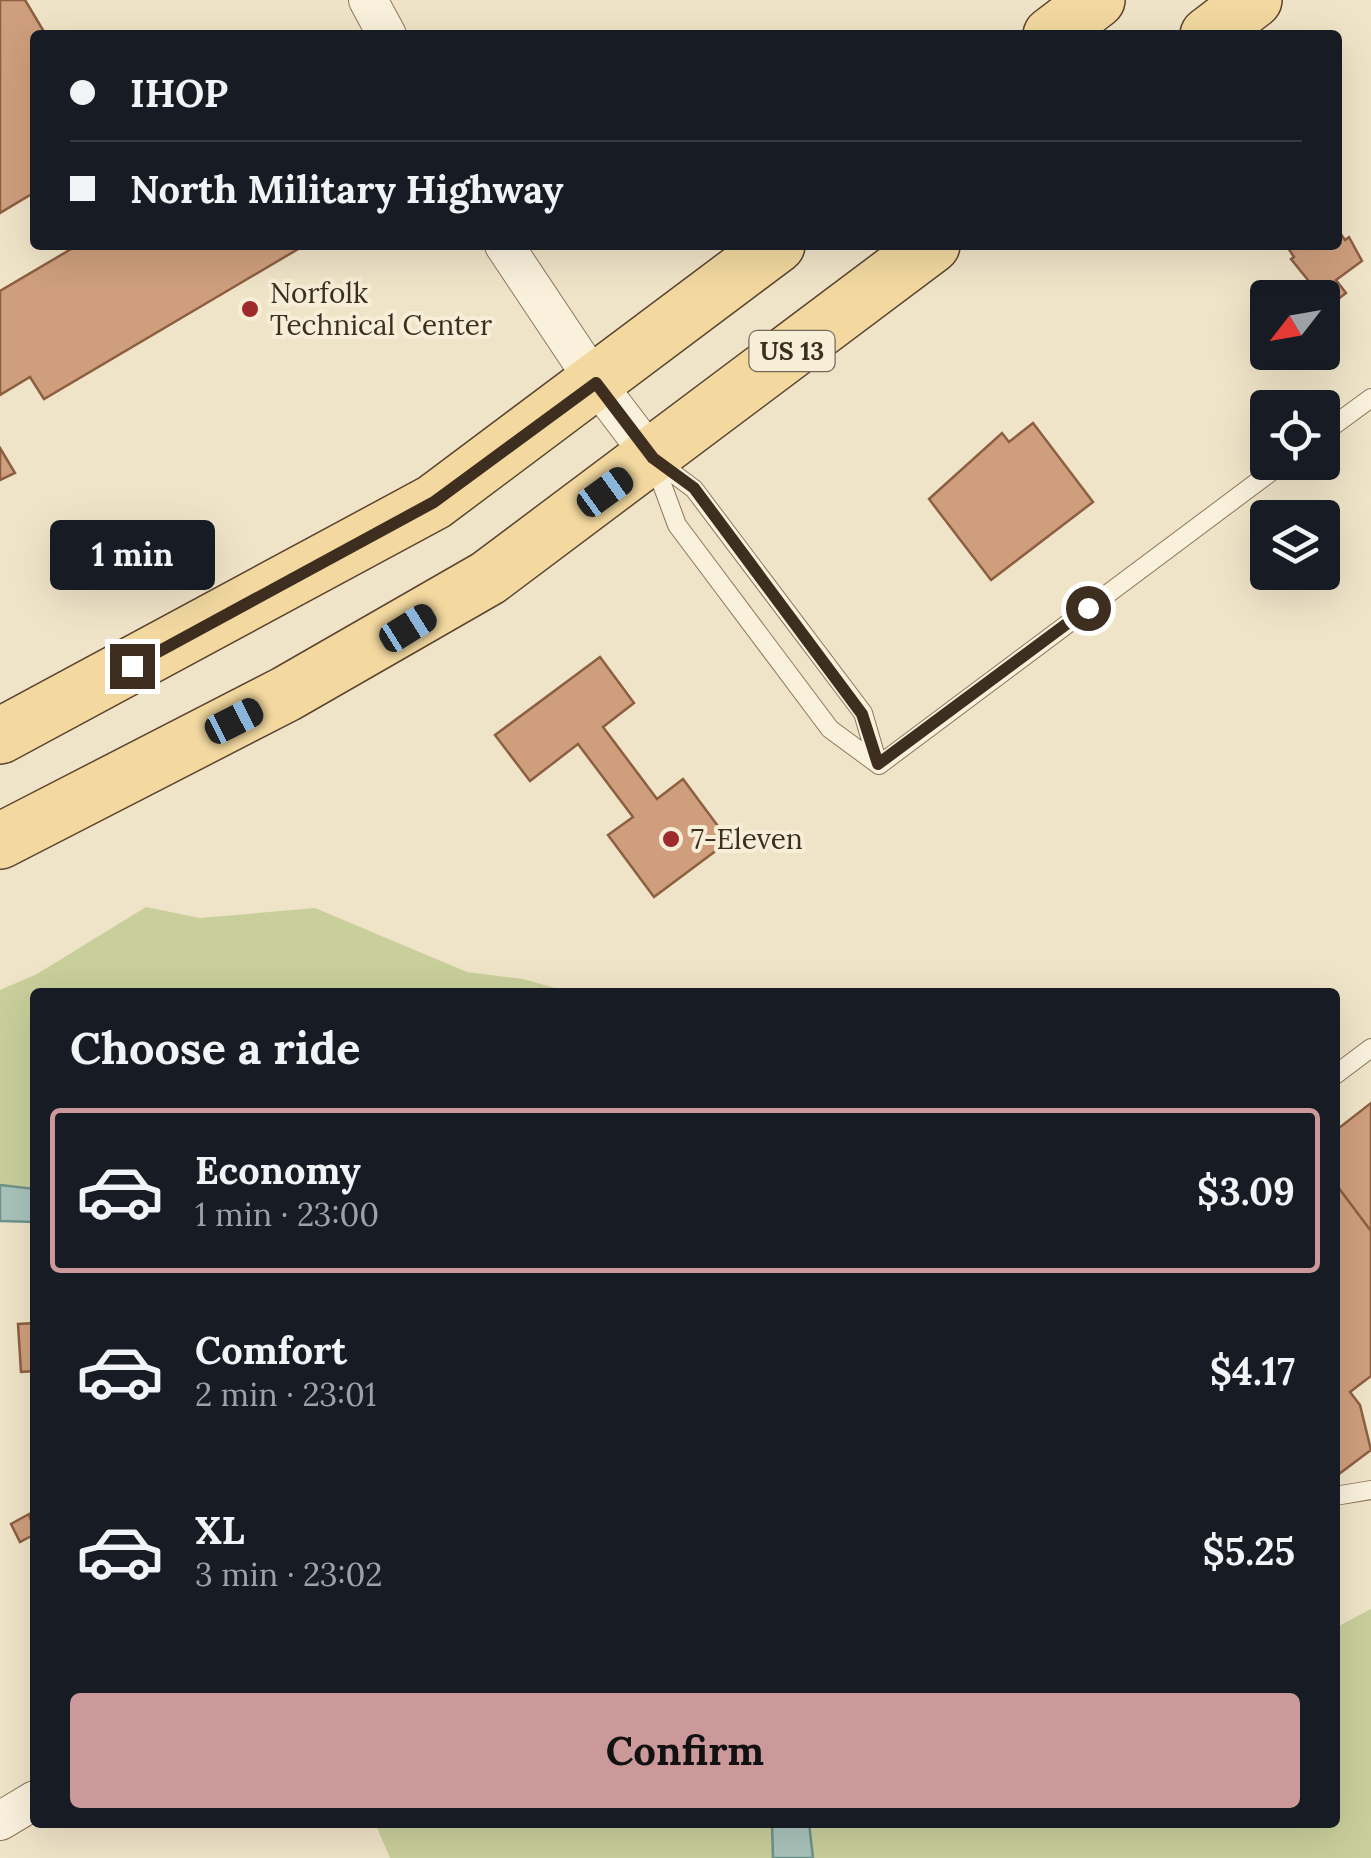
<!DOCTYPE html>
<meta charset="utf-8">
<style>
body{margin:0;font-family:Lora,serif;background:#20242c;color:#f1f3f6;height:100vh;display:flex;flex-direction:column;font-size:38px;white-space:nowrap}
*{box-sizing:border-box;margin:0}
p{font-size:32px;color:#9ea1a6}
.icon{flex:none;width:55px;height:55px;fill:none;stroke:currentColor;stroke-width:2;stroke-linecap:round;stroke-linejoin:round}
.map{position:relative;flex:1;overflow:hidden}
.drawer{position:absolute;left:30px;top:988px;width:1310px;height:840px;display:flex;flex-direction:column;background:#171b24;border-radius:10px;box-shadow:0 10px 40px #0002}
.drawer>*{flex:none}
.hud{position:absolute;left:30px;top:30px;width:1312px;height:220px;border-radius:10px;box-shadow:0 10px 40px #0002;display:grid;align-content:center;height:220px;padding:0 40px;background:#171b24}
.needle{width:65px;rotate:239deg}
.controls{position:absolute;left:1250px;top:280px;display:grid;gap:20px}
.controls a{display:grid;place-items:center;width:90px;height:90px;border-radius:10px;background:#171b24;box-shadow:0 10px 40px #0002;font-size:50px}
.end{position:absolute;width:45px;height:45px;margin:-22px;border:12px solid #3d2e20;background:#fff;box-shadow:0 0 0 5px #fff}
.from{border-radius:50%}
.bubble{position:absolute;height:70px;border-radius:10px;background:#171b24;box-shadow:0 10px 40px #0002;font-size:32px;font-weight:800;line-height:70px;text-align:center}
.car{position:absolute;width:30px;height:60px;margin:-30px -15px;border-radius:12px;box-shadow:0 0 8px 2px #0007;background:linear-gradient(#222 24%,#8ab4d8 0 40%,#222 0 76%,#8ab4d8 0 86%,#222 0)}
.hud b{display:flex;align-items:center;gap:35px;height:95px;font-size:38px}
.hud b+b{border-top:2px solid #363941}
.hud i{width:25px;height:25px;background:#f1f3f6}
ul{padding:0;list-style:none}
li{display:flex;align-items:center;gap:30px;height:165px;margin:0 20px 15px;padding:0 20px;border:5px solid transparent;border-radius:10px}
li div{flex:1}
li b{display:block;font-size:38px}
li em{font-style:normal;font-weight:800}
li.current{border-color:#cc999b}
li>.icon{width:90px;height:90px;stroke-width:1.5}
h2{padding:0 40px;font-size:45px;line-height:120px}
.action{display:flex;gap:20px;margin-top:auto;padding:20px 40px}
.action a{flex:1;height:115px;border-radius:10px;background:#cc999b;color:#111;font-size:40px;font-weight:800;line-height:115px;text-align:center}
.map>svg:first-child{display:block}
</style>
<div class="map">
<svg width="1371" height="1858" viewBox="0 0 1371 1858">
<rect width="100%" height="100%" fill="#f0e4c8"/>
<path fill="#c9cf9b" d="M146,907L200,918L315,908L467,972L523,979L569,992H35V1189L0,1185V990L37,974Z
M1371,1609V1858H813L809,1823L1335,1822V1628Z
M375,1823H772L773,1858H390Z"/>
<path fill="#a9c4bc" stroke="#6f938a" stroke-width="2.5" d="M0,1185L35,1189V1222L0,1221Z
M772,1823H809L813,1858H773Z"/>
<path fill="#cf9f7d" stroke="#8d5f41" stroke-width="2.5" d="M0,0H25L46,35H35V192L0,213Z
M1338,230L1345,240L1349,237L1362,261L1336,280L1346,293L1329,306L1291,259L1294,257L1286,245H1338Z
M78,245H305L44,399L30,377L0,395V291Z
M1033,423L1093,502L991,580L929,499L1002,433L1009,442Z
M0,448L15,473L0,480Z
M600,657L634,703L603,727L657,799L683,779L729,841L654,897L608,835L633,817L578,744L530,781L495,735Z
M1371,1103V1231L1335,1183V1131Z
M1335,1183L1371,1231V1376L1350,1392L1360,1405L1371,1450L1339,1474L1335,1469Z
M35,1323V1371L21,1372L18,1324Z
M29,1514L35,1534L20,1542L11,1524Z"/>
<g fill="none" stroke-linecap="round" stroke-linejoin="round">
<g stroke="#8d765c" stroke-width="20">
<path id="service" d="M1322,434L1371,398
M654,459L694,489L863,713L878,764
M653,460L677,525L830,729L879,765
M879,765L1284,462
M1335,1075L1371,1048
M1335,1496L1371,1490"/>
</g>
<g stroke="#8d765c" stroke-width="40">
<path id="minor" d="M368,0L387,35
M504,245L596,383L653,458
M0,1821L35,1800"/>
</g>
<g stroke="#5b4430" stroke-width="58">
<path id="primary" d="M1051,35L1097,0
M1208,35L1254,0
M0,736L434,502L777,245
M0,841L286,694L488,578L932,245"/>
</g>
<use href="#service" stroke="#faf1dc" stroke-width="18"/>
<use href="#minor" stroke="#faf1dc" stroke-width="38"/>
<use href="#primary" stroke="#f3d9a0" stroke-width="55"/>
</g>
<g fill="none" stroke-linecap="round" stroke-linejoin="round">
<path stroke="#3d2e20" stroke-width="12" d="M132,666L434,502L596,383L653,458L694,488L862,714L878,764L1088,608"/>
</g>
<g fill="#9e2a2b" stroke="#f7eed8" stroke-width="4">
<circle cx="250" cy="309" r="10"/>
<circle cx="671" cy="839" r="10"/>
</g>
<g text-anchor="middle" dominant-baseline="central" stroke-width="8" stroke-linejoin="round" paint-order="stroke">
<rect fill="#f7eed8" stroke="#756857" stroke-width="2.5" x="749.5" y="331" width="85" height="40" rx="8"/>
<g font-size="25" font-weight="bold" fill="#3d2e20">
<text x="792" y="351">US 13</text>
</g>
<g font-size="28" fill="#3d2e20" stroke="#f7eed8" text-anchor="start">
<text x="270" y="293">Norfolk<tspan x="270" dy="32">Technical Center</tspan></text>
<text x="691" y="839">7-Eleven</text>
</g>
</g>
</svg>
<div class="controls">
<a><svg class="needle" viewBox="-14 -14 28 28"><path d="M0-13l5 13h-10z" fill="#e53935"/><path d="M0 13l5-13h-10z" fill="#9ea1a6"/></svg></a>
<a><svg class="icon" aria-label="locate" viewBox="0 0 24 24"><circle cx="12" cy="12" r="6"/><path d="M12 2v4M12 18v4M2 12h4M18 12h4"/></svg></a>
<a><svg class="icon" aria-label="layers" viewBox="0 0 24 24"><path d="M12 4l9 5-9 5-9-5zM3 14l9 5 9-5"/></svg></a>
</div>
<i class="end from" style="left:1088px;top:608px"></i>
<i class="end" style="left:132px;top:666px"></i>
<div class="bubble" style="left:50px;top:520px;width:165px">1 min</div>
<i class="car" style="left:605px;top:492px;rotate:54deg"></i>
<i class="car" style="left:408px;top:628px;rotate:58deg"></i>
<i class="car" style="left:234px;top:721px;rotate:63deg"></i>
<div class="hud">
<b><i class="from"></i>IHOP</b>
<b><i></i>North Military Highway</b>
</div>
<section class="drawer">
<h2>Choose a ride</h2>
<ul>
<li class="current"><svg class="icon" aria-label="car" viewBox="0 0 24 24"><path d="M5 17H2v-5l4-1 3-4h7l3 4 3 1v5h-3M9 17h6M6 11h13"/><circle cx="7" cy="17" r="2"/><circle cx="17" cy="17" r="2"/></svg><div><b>Economy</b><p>1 min · 23:00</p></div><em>$3.09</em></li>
<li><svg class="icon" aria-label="car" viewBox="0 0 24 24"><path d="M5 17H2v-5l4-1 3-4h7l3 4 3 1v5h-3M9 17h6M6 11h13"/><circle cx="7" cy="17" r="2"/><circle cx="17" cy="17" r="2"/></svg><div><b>Comfort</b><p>2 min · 23:01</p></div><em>$4.17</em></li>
<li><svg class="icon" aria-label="car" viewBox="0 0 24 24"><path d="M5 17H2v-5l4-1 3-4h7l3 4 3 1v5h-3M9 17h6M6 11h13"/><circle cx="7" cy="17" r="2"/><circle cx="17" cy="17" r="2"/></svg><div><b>XL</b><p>3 min · 23:02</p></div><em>$5.25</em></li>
</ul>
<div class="action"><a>Confirm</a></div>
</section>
</div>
